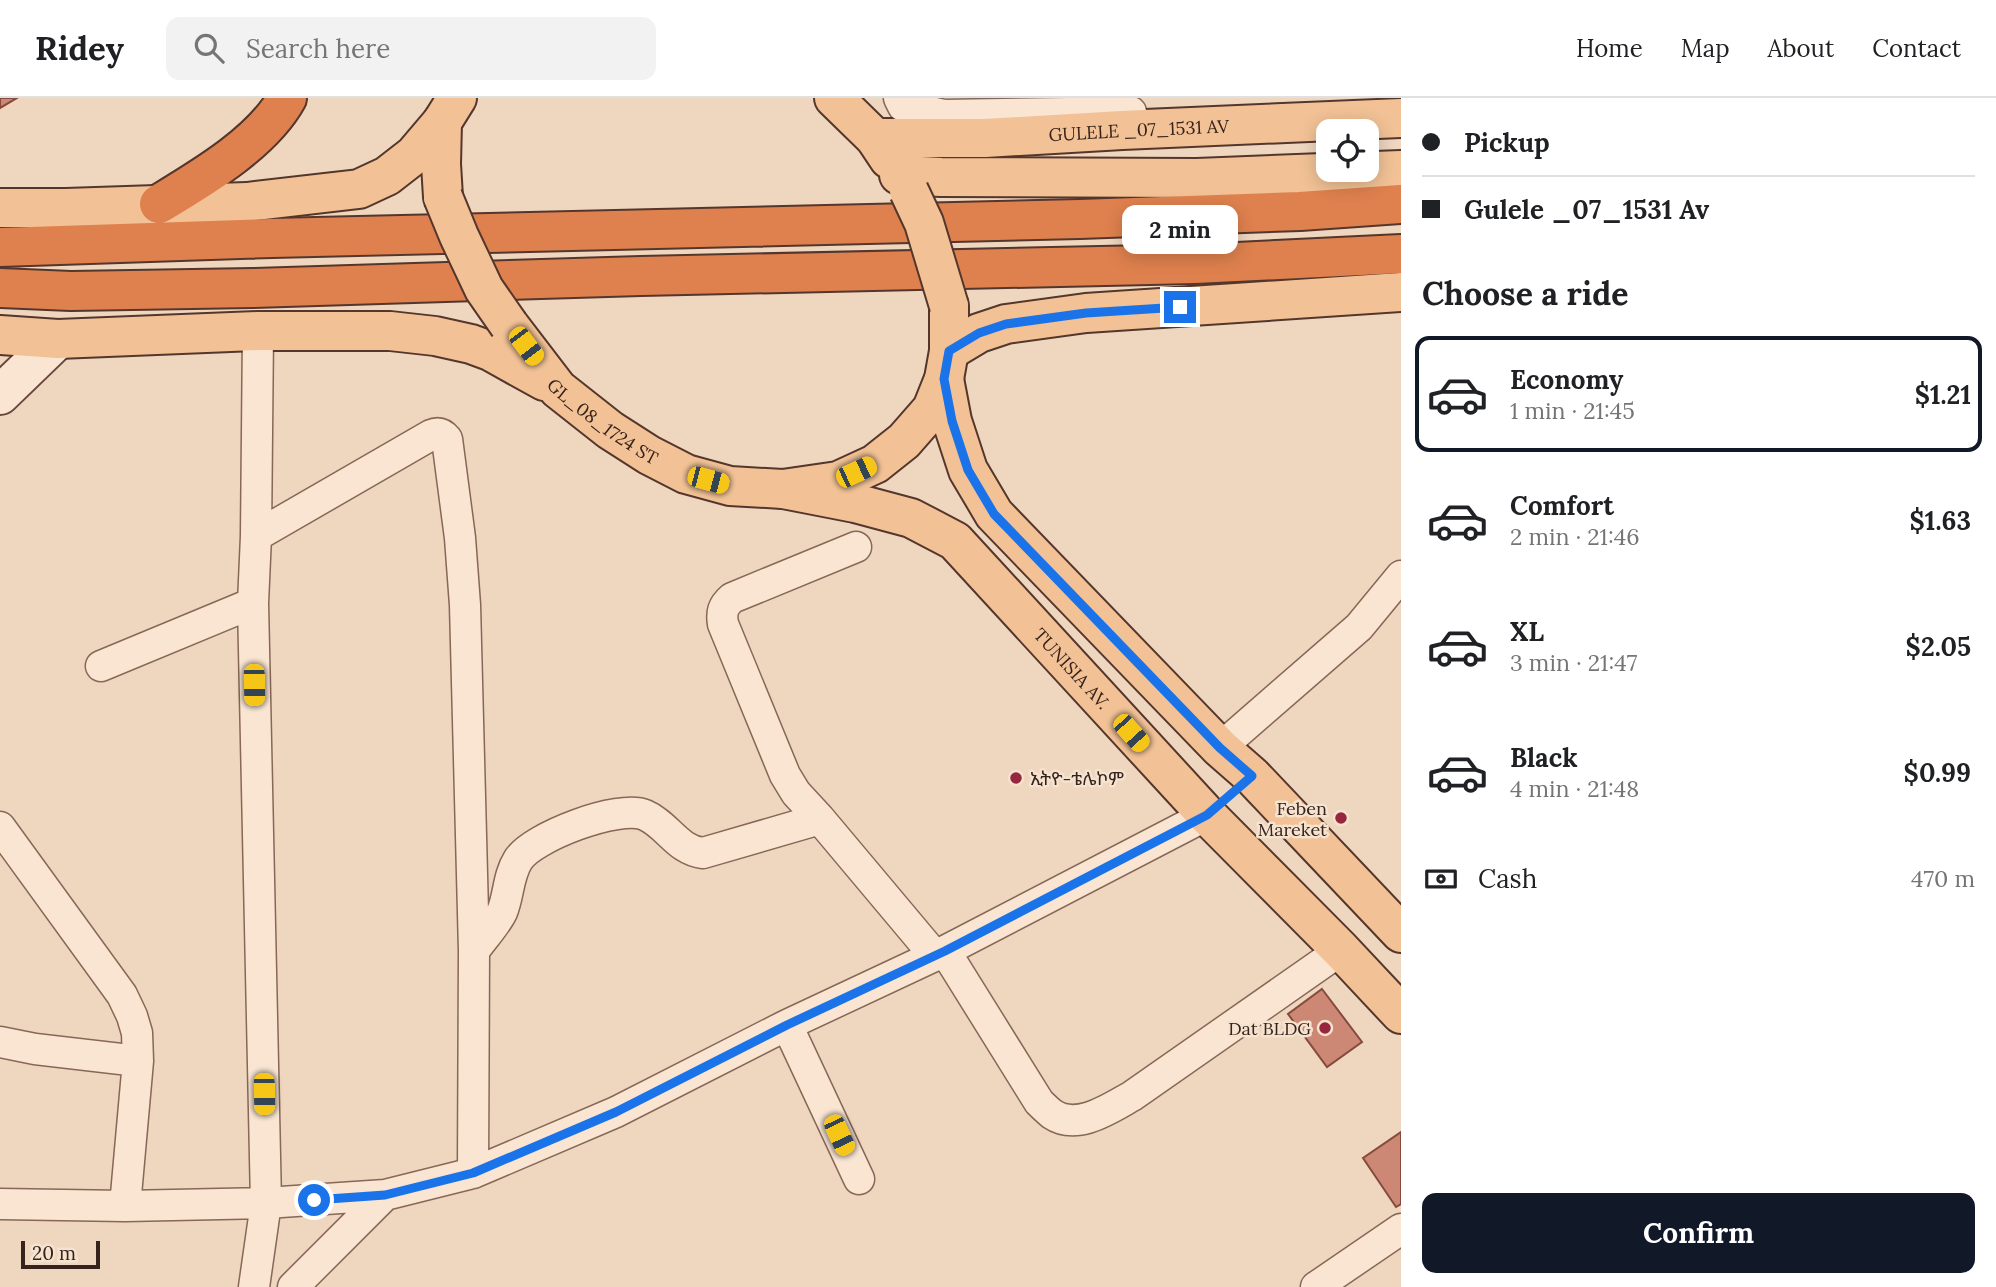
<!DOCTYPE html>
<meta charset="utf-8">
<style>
body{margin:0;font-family:Lora,"Noto Sans Ethiopic",serif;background:#f2f2f2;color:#202124;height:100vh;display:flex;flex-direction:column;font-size:26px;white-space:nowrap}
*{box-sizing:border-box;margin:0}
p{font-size:23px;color:#757577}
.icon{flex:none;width:38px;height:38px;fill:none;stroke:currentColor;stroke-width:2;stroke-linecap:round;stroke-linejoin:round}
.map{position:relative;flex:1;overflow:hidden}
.panel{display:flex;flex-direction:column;background:#fff;width:595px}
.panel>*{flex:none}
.guide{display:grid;align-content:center;height:154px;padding:0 21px;background:#fff}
.buttons{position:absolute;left:1316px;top:21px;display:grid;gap:14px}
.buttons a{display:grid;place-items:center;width:63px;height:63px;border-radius:14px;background:#fff;box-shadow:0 4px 18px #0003;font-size:35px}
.scale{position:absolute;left:21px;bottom:18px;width:79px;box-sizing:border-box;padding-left:7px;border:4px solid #36231c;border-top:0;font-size:19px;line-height:24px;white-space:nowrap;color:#36231c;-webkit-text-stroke:5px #f5e2cf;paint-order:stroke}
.end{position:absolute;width:32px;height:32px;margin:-16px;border:9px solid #1a73e8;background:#fff;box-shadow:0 0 0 4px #fff}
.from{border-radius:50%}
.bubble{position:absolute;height:49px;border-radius:14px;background:#fff;box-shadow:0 4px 18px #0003;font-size:23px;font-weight:700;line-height:49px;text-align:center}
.car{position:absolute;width:21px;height:42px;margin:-21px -10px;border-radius:9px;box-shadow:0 0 5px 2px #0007;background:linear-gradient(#f5c518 24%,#345 0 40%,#f5c518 0 76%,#345 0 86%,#f5c518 0)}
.guide b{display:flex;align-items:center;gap:24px;height:66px;font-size:26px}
.guide b+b{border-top:2px solid #e0e0e0}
.guide i{width:18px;height:18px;background:#202124}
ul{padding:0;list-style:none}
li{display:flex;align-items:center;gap:21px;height:116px;margin:0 14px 10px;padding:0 7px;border:4px solid transparent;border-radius:14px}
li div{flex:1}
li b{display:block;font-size:26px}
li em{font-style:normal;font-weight:700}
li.active{border-color:#111827}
li>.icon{width:63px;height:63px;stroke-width:1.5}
h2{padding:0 21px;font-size:32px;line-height:84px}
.pay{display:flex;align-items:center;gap:18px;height:77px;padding:0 21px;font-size:26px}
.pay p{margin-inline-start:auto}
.button{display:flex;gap:14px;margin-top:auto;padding:14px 21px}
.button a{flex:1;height:80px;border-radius:14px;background:#111827;color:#fff;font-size:28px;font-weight:700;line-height:80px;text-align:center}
header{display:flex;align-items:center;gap:42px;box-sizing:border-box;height:98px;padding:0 35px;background:#fff;border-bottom:2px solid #e0e0e0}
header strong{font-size:33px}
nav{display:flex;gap:38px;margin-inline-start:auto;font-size:24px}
.search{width:490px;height:63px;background:#f2f2f2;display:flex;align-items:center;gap:18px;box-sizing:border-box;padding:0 24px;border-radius:14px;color:#757577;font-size:26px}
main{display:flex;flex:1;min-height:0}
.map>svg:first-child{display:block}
</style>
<header>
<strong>Ridey</strong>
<div class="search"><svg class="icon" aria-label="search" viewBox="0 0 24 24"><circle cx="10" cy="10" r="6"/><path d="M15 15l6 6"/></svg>Search here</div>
<nav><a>Home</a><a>Map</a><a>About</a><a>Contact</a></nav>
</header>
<main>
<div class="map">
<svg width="1401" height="1189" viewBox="0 0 1401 1189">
<rect width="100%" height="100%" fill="#eed6bf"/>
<path fill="#cc8775" stroke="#864b3d" stroke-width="2" d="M0,0H17L0,10Z
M1322,891L1362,944L1327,969L1288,916Z
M1401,1034V1106L1396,1109L1363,1060Z"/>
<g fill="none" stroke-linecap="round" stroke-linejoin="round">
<g stroke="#876757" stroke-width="33">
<path id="street" d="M899,0L903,8L944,17L1131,14
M256,438L431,337C438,334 442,335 447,341L460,440L465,507L474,853L473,1075
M856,449L732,500C723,508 721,514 723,526L785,677L796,695L820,721L935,858
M101,568L253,505
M1220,650L1359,529L1401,478
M0,729L122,897L132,918L137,935L138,963L125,1108
M474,853C482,841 495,828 502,814C509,797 508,778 518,762C532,739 619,706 645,717C668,727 677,752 703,755L820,721
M945,853L1039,1004C1043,1008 1047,1012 1052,1016C1077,1033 1109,1011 1132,998L1341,852
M787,927L859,1081
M0,944L35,951L138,963
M0,1106L125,1108L266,1105L385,1097L473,1075L616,1014L787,927L945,853L1207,717
M254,1189L266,1105L253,505L256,438L258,233
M293,1189L385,1097
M1316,1189L1401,1131"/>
</g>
<g stroke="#68483b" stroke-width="42">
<path id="secondary" d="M0,297L58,241"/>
</g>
<g stroke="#54362c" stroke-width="42">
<g id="primary">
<path d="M834,0L875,40L889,61"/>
<path id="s1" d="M875,40H985L1122,32L1401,20"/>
<path d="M899,77L941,79L1197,80L1401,72"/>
<path d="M443,99L441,66L442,24L457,0"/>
<path d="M0,110H66L247,104L359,91L387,78L414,57L442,24"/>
<path id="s2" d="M509,227L558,291L610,332L649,357L686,376L730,388L783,391L838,383L875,366L904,343L932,311L944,281L949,253V208"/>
<path d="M0,237L58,241L258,233H390L435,238L471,246L490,253L544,283"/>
<path d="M949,253L979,235L1006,226L1086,215L1401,194"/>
<path d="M944,281L952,323L968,372L994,416L1220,650L1252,678L1401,835"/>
<path id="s3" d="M783,391L855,405L911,420L955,443L1207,717L1341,852L1401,916"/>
</g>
</g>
<g stroke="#54362c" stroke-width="42">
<path id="highway" d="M159,106C202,80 262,45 287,0
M0,149L272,140L1080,121L1300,113L1401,106
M0,190L71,193L253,190L641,178L1195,166L1401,156"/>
</g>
<use href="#street" stroke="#f9e5d2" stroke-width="30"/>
<use href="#secondary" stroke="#f9e5d2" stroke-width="38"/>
<use href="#primary" stroke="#f2c296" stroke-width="38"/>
<use href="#highway" stroke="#df814e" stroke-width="38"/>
<g stroke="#54362c" stroke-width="42" stroke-linecap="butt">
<path id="primary-bridge" d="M909,93L924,125L949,208
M443,99L459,138L484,191L509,227"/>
</g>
<use href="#primary-bridge" stroke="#f2c296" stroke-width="38"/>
</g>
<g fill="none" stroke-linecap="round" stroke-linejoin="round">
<path stroke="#1a73e8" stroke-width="9" d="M314,1102L385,1097L473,1075L616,1014L787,927L945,853L1207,717L1252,678L1220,650L994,416L968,372L952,323L944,281L949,253L979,235L1006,226L1086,215L1180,209"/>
</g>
<g fill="#96273f" stroke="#f5e2cf" stroke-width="2.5">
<circle cx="1016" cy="680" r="7"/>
<circle cx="1341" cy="720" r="7"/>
<circle cx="1325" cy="930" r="7"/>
</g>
<g text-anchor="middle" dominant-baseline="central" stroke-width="5" stroke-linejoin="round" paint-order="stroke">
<g font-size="18" fill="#36231c" stroke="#f5e2cf">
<text stroke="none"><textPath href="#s1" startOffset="264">GULELE _07_1531 AV</textPath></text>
<text stroke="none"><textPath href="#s2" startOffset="136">GL_08_1724 ST</textPath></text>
<text stroke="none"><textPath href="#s3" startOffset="354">TUNISIA AV.</textPath></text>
</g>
<g font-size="18" fill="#36231c" stroke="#f5e2cf" text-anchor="end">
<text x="1030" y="680" text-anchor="start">ኢትዮ-ቴሌኮም</text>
<text x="1327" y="710">Feben<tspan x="1327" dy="21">Mareket</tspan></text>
<text x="1311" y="930">Dat BLDG</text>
</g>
</g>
</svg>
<div class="buttons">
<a><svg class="icon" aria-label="locate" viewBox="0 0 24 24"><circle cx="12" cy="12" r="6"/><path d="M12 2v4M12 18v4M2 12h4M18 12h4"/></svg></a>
</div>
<div class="scale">20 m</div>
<i class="end from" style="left:314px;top:1102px"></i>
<i class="end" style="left:1180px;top:209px"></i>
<div class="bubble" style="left:1122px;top:107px;width:116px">2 min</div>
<i class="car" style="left:526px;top:248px;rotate:143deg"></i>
<i class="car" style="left:856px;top:374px;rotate:65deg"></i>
<i class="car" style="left:708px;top:382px;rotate:105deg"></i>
<i class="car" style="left:254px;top:587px;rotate:179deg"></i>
<i class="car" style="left:1131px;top:635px;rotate:138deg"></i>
<i class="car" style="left:264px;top:996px;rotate:179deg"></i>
<i class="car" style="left:839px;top:1037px;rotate:155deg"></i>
</div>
<section class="panel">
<div class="guide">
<b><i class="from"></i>Pickup</b>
<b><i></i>Gulele _07_1531 Av</b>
</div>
<h2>Choose a ride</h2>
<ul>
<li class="active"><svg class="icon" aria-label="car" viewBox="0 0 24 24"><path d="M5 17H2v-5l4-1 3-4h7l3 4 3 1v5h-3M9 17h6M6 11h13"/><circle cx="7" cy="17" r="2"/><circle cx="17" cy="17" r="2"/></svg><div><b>Economy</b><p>1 min · 21:45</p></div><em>$1.21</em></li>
<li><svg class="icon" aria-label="car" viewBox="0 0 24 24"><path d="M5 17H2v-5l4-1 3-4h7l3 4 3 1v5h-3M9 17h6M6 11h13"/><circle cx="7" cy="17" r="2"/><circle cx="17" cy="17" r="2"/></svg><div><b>Comfort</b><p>2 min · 21:46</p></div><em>$1.63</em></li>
<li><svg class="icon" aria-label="car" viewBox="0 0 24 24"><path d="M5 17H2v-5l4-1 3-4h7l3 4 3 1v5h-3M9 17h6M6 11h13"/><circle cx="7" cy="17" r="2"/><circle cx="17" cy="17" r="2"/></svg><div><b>XL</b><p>3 min · 21:47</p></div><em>$2.05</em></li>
<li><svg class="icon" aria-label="car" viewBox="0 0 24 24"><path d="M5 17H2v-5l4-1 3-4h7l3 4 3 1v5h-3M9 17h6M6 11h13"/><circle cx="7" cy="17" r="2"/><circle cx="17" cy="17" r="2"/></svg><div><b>Black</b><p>4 min · 21:48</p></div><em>$0.99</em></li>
</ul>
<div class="pay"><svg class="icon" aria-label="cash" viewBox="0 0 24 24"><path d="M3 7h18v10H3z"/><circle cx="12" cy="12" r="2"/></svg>Cash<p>470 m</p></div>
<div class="button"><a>Confirm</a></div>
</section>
</main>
